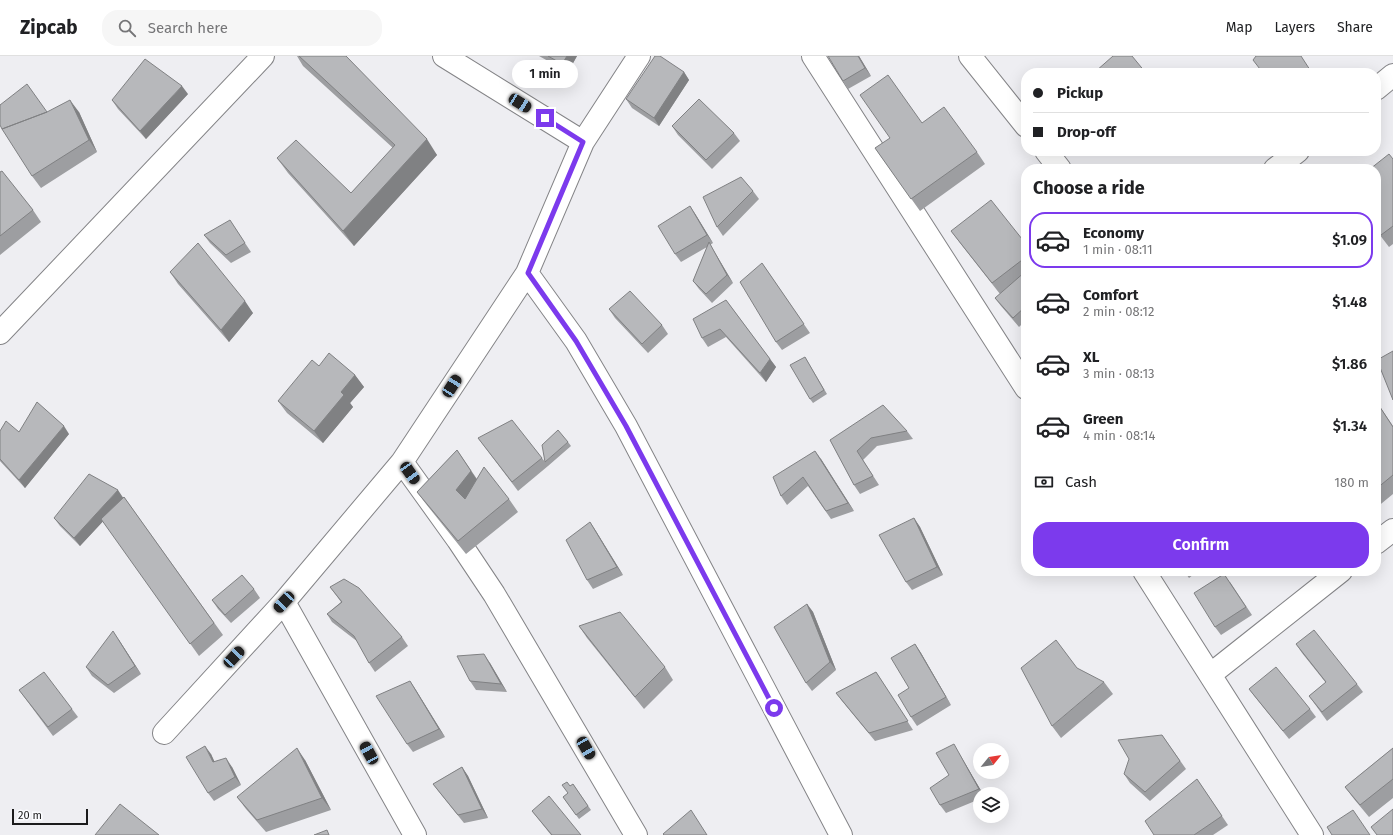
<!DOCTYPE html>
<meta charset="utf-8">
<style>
body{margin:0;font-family:"Fira Sans",sans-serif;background:#f6f6f6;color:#202124;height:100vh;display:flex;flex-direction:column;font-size:15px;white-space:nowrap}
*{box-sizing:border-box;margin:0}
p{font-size:13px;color:#757577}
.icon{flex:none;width:22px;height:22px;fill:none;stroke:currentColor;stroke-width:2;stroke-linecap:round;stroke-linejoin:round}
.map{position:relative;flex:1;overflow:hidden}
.drawer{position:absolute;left:1021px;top:108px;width:360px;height:412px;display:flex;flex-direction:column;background:#fff;border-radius:16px;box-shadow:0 4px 16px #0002}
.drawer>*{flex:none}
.top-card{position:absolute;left:1021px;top:12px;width:360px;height:88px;border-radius:16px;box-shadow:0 4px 16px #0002;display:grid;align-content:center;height:88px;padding:0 12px;background:#fff}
.needle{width:26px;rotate:60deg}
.tools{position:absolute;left:973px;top:687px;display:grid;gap:8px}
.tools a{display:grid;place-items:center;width:36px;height:36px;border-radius:50%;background:#fff;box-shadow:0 4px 16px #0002;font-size:20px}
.scale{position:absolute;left:12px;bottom:10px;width:76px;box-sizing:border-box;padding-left:4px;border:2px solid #1b1b1c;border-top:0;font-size:11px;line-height:14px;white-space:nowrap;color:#1b1b1c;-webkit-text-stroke:3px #fbfcff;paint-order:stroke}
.end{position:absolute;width:18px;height:18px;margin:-9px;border:5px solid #7c3aed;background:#fff;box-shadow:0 0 0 2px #fff}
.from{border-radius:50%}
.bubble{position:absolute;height:28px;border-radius:14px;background:#fff;box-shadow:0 4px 16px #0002;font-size:13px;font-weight:600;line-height:28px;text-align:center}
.car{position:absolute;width:12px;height:24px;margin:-12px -6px;border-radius:5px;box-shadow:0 0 3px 1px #0007;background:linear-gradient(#222 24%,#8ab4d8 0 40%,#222 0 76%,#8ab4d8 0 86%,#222 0)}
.top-card b{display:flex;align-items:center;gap:14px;height:38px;font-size:15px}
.top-card b+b{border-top:1px solid #e0e0e0}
.top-card i{width:10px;height:10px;background:#202124}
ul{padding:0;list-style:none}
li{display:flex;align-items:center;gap:12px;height:56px;margin:0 8px 6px;padding:0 4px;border:2px solid transparent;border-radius:16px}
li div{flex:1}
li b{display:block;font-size:15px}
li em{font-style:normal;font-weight:600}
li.on{border-color:#7c3aed}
li>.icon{width:36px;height:36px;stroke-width:1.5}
h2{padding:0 12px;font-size:18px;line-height:48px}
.pay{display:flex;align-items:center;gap:10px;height:44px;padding:0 12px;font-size:15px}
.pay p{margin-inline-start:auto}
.action{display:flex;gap:8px;margin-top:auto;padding:8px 12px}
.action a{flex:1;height:46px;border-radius:16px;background:#7c3aed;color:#fff;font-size:16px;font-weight:600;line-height:46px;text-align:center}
header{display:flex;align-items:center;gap:24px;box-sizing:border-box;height:56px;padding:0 20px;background:#fff;border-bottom:1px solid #e0e0e0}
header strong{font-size:19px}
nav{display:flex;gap:22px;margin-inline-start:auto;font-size:14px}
.search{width:280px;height:36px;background:#f6f6f6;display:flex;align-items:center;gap:10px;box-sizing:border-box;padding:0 14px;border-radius:16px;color:#757577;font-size:15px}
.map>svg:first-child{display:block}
</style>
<header>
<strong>Zipcab</strong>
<div class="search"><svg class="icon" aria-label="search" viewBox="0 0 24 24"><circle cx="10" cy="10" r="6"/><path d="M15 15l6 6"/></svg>Search here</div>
<nav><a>Map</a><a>Layers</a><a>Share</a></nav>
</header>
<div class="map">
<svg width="1393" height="779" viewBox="0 0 1393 779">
<rect width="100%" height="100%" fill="#eeeef2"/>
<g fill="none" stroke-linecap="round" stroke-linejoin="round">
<g stroke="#848487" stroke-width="24">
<path id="minor" d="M444,0L583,86
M813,0L1026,332
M970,0L1026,70
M1376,33L1393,19
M1046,95L1060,113
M1275,113L1298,95
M527,217L576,285L626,370L841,779
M0,277L263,0
M402,406L458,484L494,538L636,779
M1376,487L1393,474
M1144,515L1312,779
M284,546L415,779
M1211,618L1341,515
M164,677L284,546L402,406L527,217L583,86L639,0"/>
</g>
<use href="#minor" stroke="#fff" stroke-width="22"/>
</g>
<path fill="#9d9ea1" d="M297,0H346L437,99L354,190L288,117L277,102L351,137L393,92L303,10Z
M539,0H577L568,16Z
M859,0L871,20L848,33L843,25Z
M684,16L689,24L659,70L632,52L626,43Z
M188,38L146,83L118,53L112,44Z
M47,56H79L97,96L41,132L32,120Z
M922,67L977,96L985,108L920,155L875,92Z
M672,70L734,77L740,85L712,113L678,79Z
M1393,103V188L1389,191L1376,174V113Z
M0,116L33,154L41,166L0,199Z
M753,135L759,143L723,180L717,171Z
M690,150L713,187L710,189L714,195L733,227L712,247L699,233L693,225L707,191L681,206L675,198Z
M235,172L251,196L231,207L210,187L204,179Z
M951,175L1026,188V264L1019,271L1001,250L995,242L1000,238L960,187Z
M762,207L810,277L782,294L776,286Z
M170,216L253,257L229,286L178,228Z
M726,244L776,311L766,326L726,281L708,291L702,282Z
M609,253L662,269L668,278L648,297L615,262Z
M805,301L827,338L813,347L810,343Z
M319,310L355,319L364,331L350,347L353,351L323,387L287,357L278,345Z
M1376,345L1393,370V438L1376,452V380L1378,378L1376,376Z
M0,375L19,376L69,378L25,432L0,405Z
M907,375L913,383L877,390L863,404L879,429L860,438L854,429L830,384Z
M478,382L542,402L548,410L518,435Z
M568,386L571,390L548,410L545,406Z
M457,394L477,423L509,443L518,456L466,498L426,448L417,436Z
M821,403L854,455L831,463L808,430L787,449L781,440Z
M124,441L223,579L199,600L103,465L80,490L60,470L54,462L123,442Z
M914,462L920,471L943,519L912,534L906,526Z
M590,466L623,519L593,533L587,524Z
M1184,515H1198L1189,522Z
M1230,526L1252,559L1221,579L1215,571Z
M330,531L402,581L408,590L375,616L369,607L358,586L332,566L327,558L341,546Z
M254,533L260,542L231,567L218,553L212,544Z
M807,548L813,556L836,614L812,635L806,627Z
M579,570L665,611L673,624L644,653L587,582Z
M119,584L141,618L114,637L92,620L86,611Z
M915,588L921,597L951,649L917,670L911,661L909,632Z
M1296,588L1357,628L1363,636L1327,665L1309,640L1326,627L1302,597Z
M490,607L507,636L476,634L470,625Z
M876,616L913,674L875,685L842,645L836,637Z
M410,625L445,681L413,696L407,688Z
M1104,626L1113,638L1061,682L1052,670Z
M1249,633L1310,653L1316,661L1289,683L1255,641Z
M19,634L72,653L78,661L53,680Z
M1162,679L1186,713L1150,745L1130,727L1124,718Z
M1393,692V742L1369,761L1354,743L1345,731Z
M959,697L983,738H980V743L946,757L940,749L949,719Z
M211,698L214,706L232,711L241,729L214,745L208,737Z
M305,704L331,754L266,776L246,753L237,741Z
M462,711L468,720L488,762L464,767L439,736L433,728Z
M1197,723L1228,769L1213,779H1154Z
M573,728L591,754L579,763L563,741L568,737L570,730Z
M532,755L581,779H551Z"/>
<path fill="#808183" d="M567,0H577L568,16L562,8Z
M858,0H859L871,20L865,12Z
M684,16L689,24L659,70L654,62Z
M182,30L188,38L146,83L140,75Z
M70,44L79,56L97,96L89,84Z
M427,83L437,99L354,190L343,175Z
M690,150L696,159L713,187L707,179Z
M709,186L714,195L733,227L727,219Z
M245,245L253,257L229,286L221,274Z
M770,303L776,311L766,326L760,317Z
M355,319L364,331L350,347L353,351L323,387L314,375L341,336Z
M64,370L69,378L25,432L19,424Z
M457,394L479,427L464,446L456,434Z
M815,395L821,403L854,455L848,447Z
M118,434L124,443L80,490L74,482Z
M914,462L920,471L943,519L937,511Z
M590,466L596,475L623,519L617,511Z
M807,548L813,556L836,614L830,606Z
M113,575L119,584L141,618L135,610Z
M915,588L921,597L951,649L946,641Z
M484,598L490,607L507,636L501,628Z
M410,625L416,634L445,681L439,673Z
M954,688L959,697L983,738L979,733Z
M205,690L211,698L219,715L213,706Z
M297,692L305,704L331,754L322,742Z
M226,702L232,711L241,729L235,721Z
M462,711L468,720L488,762L482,753Z"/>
<path fill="#b7b8bb" stroke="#808183" d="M299,0H346L427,83L343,175L277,102L296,84L351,137L395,89Z
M548,0H567L562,8Z
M655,0H660L684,16L654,62L626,43Z
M828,0H858L865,12L843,25Z
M1113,0H1132L1146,17H1097L1096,15Z
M1256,0H1301L1312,17H1263L1253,4Z
M145,3L182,30L140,75L112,44Z
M888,19L922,67L944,51L977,96L911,143L875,92L890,82L860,39Z
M27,28L47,56L2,73L0,69V49Z
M699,43L734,77L706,104L672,70Z
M70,44L89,84L32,120L2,73L47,56Z
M1389,98L1393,103V170L1381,179L1376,173V113H1370Z
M2,115L33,154L0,180V116Z
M741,121L753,135L717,171L703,141Z
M991,144L1026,188V201L992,227L951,175Z
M690,150L707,179L675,198L658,170Z
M230,164L245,187L226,199L204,179Z
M709,186L727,219L706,238L693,225Z
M198,187L245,245L221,274L170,216Z
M762,207L804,268L776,286L740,226Z
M1026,215V253L1025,251L1013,262L995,242Z
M630,235L662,269L642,288L609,253Z
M726,244L770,303L760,317L720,273L702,282L693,263Z
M1393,295V344L1377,304Z
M329,297L355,319L341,336L344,339L314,375L278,345L312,304L319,310Z
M805,301L824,334L810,343L790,309Z
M1376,345L1393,371V419L1376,433V380L1379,377L1376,374Z
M37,346L64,370L19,424L0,403V375L6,365L19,376Z
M883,349L907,375L871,382L857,395L873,420L854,429L830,384Z
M512,364L542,402L512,426L478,382Z
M558,374L568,386L545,406L542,389Z
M457,394L471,415L456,434L465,443L484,411L509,443L458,485L417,436Z
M815,395L848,447L826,455L803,421L781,440L773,421Z
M89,418L118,434L74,482L54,462Z
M124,441L214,567L190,588L101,463Z
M914,462L937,511L906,526L879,479Z
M590,466L617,511L587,524L566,484Z
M1224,518L1246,551L1215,571L1194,537Z
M242,519L254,533L225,559L212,544Z
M344,523L359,532L402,581L369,607L354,580L327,558L342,546L330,531Z
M807,548L830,606L806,627L774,571Z
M620,556L665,611L635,641L579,570Z
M1314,574L1357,628L1322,656L1309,640L1326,626L1296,588Z
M113,575L135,610L108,629L86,611Z
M1056,584L1077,612L1104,626L1052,670L1021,612Z
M915,588L946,641L911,661L898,639L909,632L891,602Z
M484,598L501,628L470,625L457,600Z
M1276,611L1310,653L1283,675L1249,633Z
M44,616L72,653L48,671L19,634Z
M876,616L908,665L869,677L836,637Z
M410,625L439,673L407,688L376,640Z
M1162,679L1180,705L1145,736L1124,718L1129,703L1118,684Z
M954,688L979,733L940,749L930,732L949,719L936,697Z
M205,690L213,706L226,702L235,721L208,737L186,701Z
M297,692L322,742L257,764L237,741Z
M1393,692V723L1360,749L1345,731Z
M462,711L482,753L458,759L433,728Z
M1197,723L1222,760L1194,779H1154L1145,765Z
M567,726L570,730L573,728L588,750L576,759L563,741L568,737L562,729Z
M549,740L581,779H552L532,755Z
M120,748L159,779H95Z
M1393,753V779H1377L1371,771Z
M691,754L707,779H664L663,778Z
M1353,754L1370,779H1332L1327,771Z
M327,774L329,779H314Z"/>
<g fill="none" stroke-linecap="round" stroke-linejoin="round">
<path stroke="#7c3aed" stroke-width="5" d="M545,62L583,86L528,217L576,285L626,370L774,652"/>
</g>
</svg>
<div class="tools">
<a><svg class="needle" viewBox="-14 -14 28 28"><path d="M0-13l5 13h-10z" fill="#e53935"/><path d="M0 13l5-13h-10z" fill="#757577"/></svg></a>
<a><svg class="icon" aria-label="layers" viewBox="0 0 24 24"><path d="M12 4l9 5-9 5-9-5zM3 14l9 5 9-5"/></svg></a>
</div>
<div class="scale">20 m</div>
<i class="end from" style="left:774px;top:652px"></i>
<i class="end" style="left:545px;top:62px"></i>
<div class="bubble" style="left:512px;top:4px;width:66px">1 min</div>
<i class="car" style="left:520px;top:47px;rotate:122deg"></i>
<i class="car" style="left:452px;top:330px;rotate:33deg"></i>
<i class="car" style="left:410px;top:417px;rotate:145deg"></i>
<i class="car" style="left:284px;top:546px;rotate:223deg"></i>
<i class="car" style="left:234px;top:601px;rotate:43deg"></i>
<i class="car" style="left:586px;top:692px;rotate:150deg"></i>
<i class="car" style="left:369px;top:697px;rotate:331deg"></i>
<div class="top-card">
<b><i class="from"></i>Pickup</b>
<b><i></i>Drop-off</b>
</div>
<section class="drawer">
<h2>Choose a ride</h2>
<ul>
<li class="on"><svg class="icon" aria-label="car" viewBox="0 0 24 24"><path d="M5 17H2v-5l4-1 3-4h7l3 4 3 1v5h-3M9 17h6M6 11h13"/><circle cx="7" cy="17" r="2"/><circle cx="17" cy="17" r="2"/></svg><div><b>Economy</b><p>1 min · 08:11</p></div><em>$1.09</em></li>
<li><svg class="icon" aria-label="car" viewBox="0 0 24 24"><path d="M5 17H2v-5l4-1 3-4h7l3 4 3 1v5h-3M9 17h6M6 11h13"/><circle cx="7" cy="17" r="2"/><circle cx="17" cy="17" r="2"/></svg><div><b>Comfort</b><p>2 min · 08:12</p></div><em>$1.48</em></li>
<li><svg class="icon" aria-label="car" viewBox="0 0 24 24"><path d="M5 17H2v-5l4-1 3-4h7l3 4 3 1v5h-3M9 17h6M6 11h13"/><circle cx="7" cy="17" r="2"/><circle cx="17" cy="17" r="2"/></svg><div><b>XL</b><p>3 min · 08:13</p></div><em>$1.86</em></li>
<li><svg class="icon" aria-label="car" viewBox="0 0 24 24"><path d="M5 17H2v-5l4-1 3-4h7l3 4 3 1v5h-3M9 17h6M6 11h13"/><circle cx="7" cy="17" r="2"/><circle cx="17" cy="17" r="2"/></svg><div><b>Green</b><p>4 min · 08:14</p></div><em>$1.34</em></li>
</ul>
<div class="pay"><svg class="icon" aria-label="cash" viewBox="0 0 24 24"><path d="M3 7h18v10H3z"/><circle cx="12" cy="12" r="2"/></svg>Cash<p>180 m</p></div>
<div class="action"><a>Confirm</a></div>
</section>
</div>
